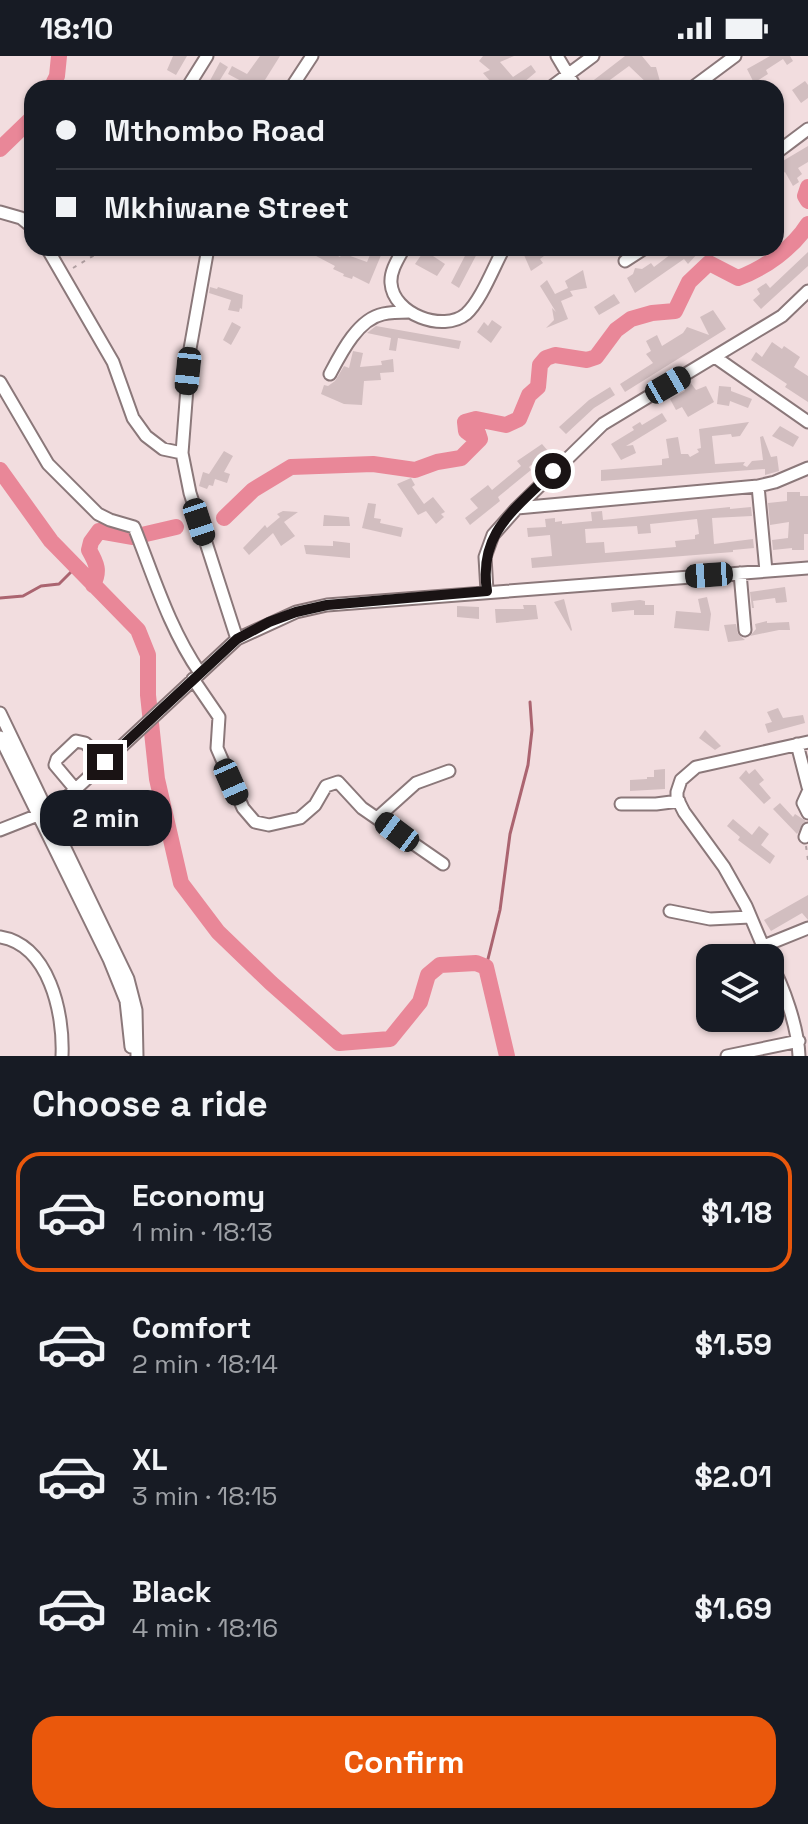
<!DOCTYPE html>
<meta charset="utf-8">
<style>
body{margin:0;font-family:"Space Grotesk",sans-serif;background:#20242c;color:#f1f3f6;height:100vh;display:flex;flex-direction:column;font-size:30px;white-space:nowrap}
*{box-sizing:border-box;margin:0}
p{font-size:26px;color:#9ea1a6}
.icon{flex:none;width:44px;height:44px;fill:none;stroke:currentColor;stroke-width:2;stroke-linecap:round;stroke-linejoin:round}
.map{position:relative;height:1000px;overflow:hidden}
.details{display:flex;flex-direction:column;background:#171b24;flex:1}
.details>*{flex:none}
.hud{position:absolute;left:24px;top:24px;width:760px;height:176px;border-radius:24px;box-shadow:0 2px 6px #0004;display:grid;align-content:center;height:176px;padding:0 32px;background:#171b24}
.controls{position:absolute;left:696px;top:888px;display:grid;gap:16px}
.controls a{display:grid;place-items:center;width:88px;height:88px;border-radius:16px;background:#171b24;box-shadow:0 2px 6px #0004;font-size:40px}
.end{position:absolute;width:36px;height:36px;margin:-18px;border:10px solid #1a1314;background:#fff;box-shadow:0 0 0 4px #fff}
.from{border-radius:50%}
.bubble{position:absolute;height:56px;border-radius:24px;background:#171b24;box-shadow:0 2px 6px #0004;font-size:26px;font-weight:800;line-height:56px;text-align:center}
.car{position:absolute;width:24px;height:48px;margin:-24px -12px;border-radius:10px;box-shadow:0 0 6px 2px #0007;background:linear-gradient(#222 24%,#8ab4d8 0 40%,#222 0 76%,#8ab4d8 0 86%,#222 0)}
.hud b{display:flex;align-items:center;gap:28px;height:76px;font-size:30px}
.hud b+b{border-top:2px solid #363941}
.hud i{width:20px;height:20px;background:#f1f3f6}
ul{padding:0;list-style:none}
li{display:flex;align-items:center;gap:24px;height:120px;margin:0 16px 12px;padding:0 16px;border:4px solid transparent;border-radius:24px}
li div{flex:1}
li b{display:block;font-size:30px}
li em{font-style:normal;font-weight:800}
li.selected{border-color:#ea580c}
li>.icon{width:72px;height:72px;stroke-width:1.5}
h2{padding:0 32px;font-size:36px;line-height:96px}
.button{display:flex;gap:16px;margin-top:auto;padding:16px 32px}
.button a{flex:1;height:92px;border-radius:24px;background:#ea580c;color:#fff;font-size:32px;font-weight:800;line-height:92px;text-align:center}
.status{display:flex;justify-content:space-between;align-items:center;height:56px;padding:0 40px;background:#171b24;direction:ltr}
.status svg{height:22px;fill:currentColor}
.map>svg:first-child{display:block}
</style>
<div class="status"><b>18:10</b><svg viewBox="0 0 49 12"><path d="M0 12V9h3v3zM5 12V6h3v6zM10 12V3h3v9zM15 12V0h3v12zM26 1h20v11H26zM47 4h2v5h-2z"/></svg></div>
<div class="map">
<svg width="808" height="1000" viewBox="0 0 808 1000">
<rect width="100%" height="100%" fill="#f2dddf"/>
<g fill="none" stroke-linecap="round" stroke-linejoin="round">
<path stroke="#ab6470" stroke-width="3" d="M0,542L23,540L41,530L59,528L75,512
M486,911L500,854L510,778L528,709L532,674L530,646"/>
<path stroke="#e98798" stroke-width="16" d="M51,32L57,20L59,0
M0,93L32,62
M808,131L805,140L808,145
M0,414L51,485L138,574L148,599V639L157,723L181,827L218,876L271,927L339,987L390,983L420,946L428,919L440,909L476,907L486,911L507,1000
M224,462L253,434L291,411L373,408L415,414L437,406L461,402L480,383L478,377L470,378L466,375L465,366L476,363L506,369L519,363L529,339L538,331L540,309L546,302L555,299L587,304L596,301L616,274L631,263L652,257L675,255L689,226L709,207L738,222C765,212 793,192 808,168
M93,529C100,515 97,508 89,494L91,486L99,475L133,481L176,471"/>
</g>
<path fill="#d2bec0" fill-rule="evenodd" d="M173,0H187L176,19L167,14Z
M260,0H280L260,32H240L243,26L228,18L232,10L247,18Z
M483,0H514L500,6L513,21L531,9L536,16L517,32H496L483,17L490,14L479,5Z
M625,0H642L651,11H656L661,29L652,32L629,10L599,32H594L590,27Z
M770,0H790L793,5L787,9L783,3L766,14L768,18L754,27L747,13Z
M220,6L228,11L215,32H206Z
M805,25L808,29V42L801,47L792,34Z
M808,90V106L798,112L802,118L797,122L799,126L793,130L785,116L776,121V109Z
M301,192H323L340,201L342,197L367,206L373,192H384L369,228L353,220L352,223L343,220L344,218L333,213L335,210Z
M426,192H437L433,200L445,208L437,220L415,208Z
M469,192H480L459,232L451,227Z
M536,192H544L548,197L540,203L543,207L531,215L524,199Z
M679,192H696L699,196L688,208L684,203L635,237L627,222L633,218L635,212L642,213L651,207L654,211Z
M808,196V210L761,253L753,244L760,238L757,233L766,227L770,232Z
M583,214L587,232L570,235L573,240L561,245L568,263L546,272L554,264L552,252L556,256L540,230L547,224L555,238L568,232L565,225Z
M210,231L217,233L218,231L243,239L242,253L240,252L239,256L228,254L231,244L209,237Z
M614,238L620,247L599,259L594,251Z
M713,254L726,273L625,336L620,328L653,307L646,298L651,295L646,285L657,279L662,290L683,277L687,271L709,279L700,261Z
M492,264L502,271L491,287L477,276L484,266L488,270Z
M232,266L241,271L231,289L223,284Z
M376,270L461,285L459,293L398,282L396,295L389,294L391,282L367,277Z
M772,286L782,293L784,290L800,301L794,311L808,320V346L785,331L787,328L751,304L756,296L762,301Z
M353,295L363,297L360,311L382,309L381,305L393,303L394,316L380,317L381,324L364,325L362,349L344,348L321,338L324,329L328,330L335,325L344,310L349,312Z
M690,326L696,334L706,330L714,346L688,361L682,351L676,354L670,343L685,335L683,331Z
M719,330L731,331V335L752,343L748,352L730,345L729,350L717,348Z
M610,331L615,339L594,352L566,378L559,371L589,344Z
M662,357L667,365L626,390L633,389L636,397L621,404L611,388L629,377L634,374L632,371L640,366L642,369Z
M749,366L740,380L732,381L731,378L712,380L715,408L745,406L743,409L747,411L752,405L763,404L760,381L763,380L771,401L777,400L779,415L765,419V413L601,425V414L662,409V403L669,402L666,383L678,381L681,398H688L690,401L699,396L697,393L701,392L699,373Z
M780,370L799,381L793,391L772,380Z
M542,388L548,395L529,411L531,414L498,441L500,445L470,469L465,462L478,452L470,443L488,429L492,434L521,410L517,405Z
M224,395L233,400L224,416L230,418L227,427L215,423L213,430L209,429L207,433L199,430L203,416L209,418Z
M411,422L415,429L412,431L424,448L433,441L445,456L441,458L444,461L436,468L426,455L418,459L397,428Z
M787,436H800V440H808V478H804V494H792V492L773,494L772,484L788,482L789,466L770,469L768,447L787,445Z
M368,447L376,448L374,462L381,463L380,467L403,472L401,481L362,472Z
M730,451V453L751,451L752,460L712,462L714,488L753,483L754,492L733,494V496L532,512L531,502L552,500L550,479L528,481L527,472L546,471L545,463L555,462V466L562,465V468L592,465L591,456L602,455L603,464ZM697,463L699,478L695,479V483L675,485L676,491L605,497L604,486L586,487L585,473L637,470L638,478L651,477L650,468Z
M283,455L298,456L284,466L295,480L281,490L273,477L249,499L243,492L265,469L267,472L280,461L277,458Z
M324,459L349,461L350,470H323Z
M333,485L350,487V502L306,498L304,489L333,490Z
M785,531L787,546L776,547L775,542L753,545L754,552H752L750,536Z
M707,541L711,558L709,575L674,572L676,555L701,557L698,543Z
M564,543L572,574L571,575L554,546Z
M640,544L645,545V549H654V559H634V554L612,556L611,547Z
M523,549H536L538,563L496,567L495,553H524Z
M457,550L479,551V563L457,561Z
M767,565V567L789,566L790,574H779L750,580L756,573L755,568Z
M736,568L738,578L745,584L728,586L724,569Z
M778,652L783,662L803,659L805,667L768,677L765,668L772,666L767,656Z
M705,674L721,690L715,694L699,682Z
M665,713V733L630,735V724L647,723V721H654V714Z
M755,713L764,724L759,728L771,742L764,748L739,722L746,714L749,718Z
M780,747L793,761L795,758L806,765L797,778L773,753Z
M733,763L752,779L759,770L769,778L761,789L775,800L770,808L738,784L740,781L727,770Z
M808,839V864L802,857L771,875L764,864Z"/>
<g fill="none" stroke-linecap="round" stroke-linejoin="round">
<g stroke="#8b787a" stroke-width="15">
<path id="minor" d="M557,0L576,32
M187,32L207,0
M291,32L312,0
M550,32L593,0
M692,32L735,0
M776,97L808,73
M0,156L21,162L32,171
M47,192L113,306L133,362L146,380L163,393L182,397
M208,192L190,293L182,397L190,437L237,583
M404,192C398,203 390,215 391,227C393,258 443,277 466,258C481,245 494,210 504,192
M625,205L645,192
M715,301L808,366
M330,318C341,297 358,263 383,258C392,256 401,256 409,256
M0,326L48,408L98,458L110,464L134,471C154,521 169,572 200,617
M758,430L766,515
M517,452L758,430L775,426L808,412
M740,517L745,574
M487,535L485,501L493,479L517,452L603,368L782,260L808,235
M193,623L219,661L217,692L243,752L255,766L269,769L300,762L315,749L326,730L338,726L362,752L443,808
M0,657L128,923L136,954L137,1000
M0,681L109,903L126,945L131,991
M797,688L808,731
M76,734L55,709L57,703L76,685L85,687L105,706
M808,736L803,747L808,757
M621,748H656L679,745
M377,762L416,727L449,715
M0,774L38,759L64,744L237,583L296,556L327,549L808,512
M805,781L808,773
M670,855L710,863L750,861
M0,881C49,889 64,957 62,1000
M761,891L808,872
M768,902L746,850L724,811L684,756L677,742V736L681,724L696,711L808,686
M770,906C784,931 798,972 799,1000
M727,1000L799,985"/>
</g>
<path stroke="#b09fa1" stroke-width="2" stroke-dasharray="4 6" stroke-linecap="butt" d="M73,212L106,192
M806,790L808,804"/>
<use href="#minor" stroke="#fff" stroke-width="11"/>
</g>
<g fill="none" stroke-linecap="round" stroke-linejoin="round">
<path stroke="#1a1314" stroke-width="10" d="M105,706L237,583L269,566L296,556L327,549L487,535C478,476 515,454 553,415"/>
</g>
</svg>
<div class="controls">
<a><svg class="icon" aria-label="layers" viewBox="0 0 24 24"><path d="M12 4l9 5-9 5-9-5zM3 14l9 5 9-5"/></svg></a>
</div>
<i class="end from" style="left:553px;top:415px"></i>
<i class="end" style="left:105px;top:706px"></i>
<div class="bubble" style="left:40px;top:734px;width:132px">2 min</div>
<i class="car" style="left:188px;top:315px;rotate:186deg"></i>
<i class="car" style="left:668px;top:329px;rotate:60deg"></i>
<i class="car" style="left:199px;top:466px;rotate:162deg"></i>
<i class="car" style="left:709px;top:519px;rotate:266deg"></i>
<i class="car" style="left:231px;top:726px;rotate:156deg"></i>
<i class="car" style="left:397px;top:776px;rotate:307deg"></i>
<div class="hud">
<b><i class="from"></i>Mthombo Road</b>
<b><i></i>Mkhiwane Street</b>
</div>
</div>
<section class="details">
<h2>Choose a ride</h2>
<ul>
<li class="selected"><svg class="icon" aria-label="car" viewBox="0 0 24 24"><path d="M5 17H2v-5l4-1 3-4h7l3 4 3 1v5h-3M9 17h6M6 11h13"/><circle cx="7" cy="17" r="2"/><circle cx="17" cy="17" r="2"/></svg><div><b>Economy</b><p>1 min · 18:13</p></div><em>$1.18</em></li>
<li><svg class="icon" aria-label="car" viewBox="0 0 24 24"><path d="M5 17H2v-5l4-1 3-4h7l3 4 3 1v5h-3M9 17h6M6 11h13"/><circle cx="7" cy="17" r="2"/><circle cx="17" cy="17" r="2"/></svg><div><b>Comfort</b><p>2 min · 18:14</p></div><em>$1.59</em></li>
<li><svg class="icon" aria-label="car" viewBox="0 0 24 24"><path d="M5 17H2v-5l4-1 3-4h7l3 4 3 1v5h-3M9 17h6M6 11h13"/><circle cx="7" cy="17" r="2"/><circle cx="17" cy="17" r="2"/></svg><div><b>XL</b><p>3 min · 18:15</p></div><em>$2.01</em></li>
<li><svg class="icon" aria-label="car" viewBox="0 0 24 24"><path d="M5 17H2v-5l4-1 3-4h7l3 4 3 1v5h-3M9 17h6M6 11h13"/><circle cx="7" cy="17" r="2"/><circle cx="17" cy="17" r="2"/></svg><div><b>Black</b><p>4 min · 18:16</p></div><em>$1.69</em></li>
</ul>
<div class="button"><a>Confirm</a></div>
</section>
